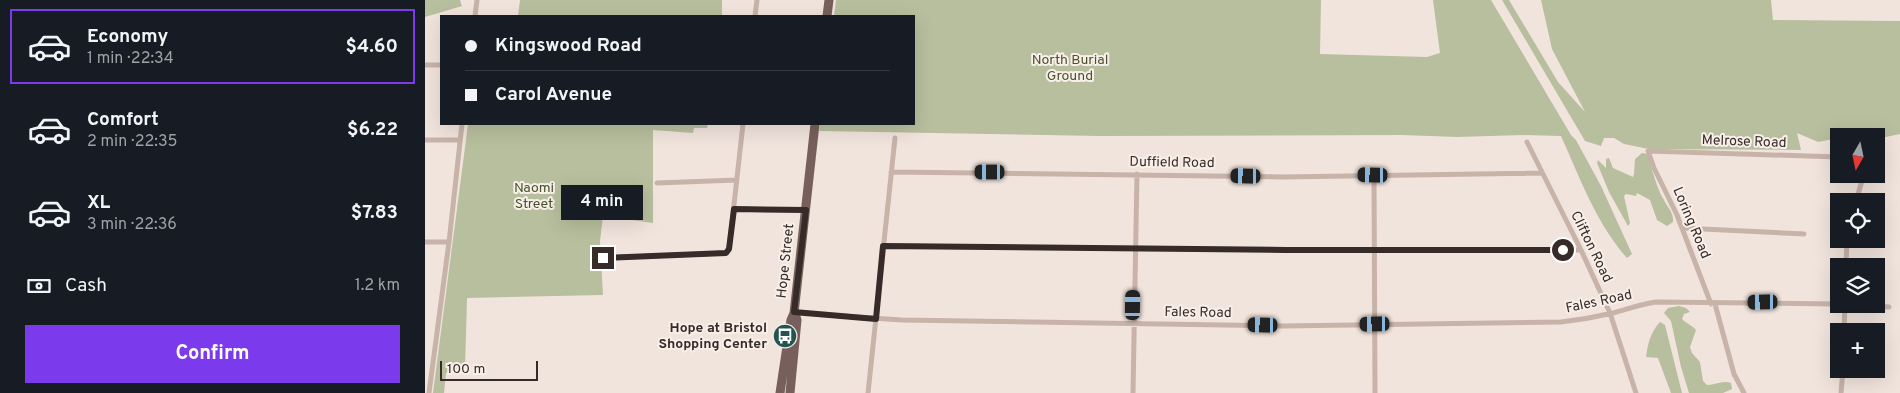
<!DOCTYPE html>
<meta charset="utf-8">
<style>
body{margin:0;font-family:Overpass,sans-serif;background:#242831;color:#f1f3f6;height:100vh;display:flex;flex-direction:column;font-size:19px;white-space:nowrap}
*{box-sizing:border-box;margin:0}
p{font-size:16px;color:#9ea1a6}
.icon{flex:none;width:28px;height:28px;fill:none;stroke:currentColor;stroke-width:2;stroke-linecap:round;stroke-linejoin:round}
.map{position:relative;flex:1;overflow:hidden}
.panel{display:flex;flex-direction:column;background:#171b24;width:425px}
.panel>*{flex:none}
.guide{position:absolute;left:15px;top:15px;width:475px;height:110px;border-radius:0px;box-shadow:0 5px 20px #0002;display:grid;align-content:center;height:110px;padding:0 25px;background:#171b24}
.needle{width:32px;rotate:189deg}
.tools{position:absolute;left:1405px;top:128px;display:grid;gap:10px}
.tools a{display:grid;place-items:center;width:55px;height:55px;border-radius:0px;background:#171b24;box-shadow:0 5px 20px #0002;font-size:25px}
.scale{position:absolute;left:15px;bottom:12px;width:98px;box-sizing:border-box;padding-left:5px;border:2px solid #362b29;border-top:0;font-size:14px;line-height:18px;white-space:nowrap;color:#362b29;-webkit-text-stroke:4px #f8efe9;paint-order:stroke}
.end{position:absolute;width:22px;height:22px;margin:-11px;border:6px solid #362b29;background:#fff;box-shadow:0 0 0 2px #fff}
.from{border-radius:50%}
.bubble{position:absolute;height:35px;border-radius:0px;background:#171b24;box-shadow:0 5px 20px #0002;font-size:16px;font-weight:700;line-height:35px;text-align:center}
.car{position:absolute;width:15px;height:30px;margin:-15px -8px;border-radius:6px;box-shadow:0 0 4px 1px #0007;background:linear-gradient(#222 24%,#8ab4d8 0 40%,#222 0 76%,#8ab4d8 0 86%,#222 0)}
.guide b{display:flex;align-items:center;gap:18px;height:48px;font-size:19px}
.guide b+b{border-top:1px solid #363941}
.guide i{width:12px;height:12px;background:#f1f3f6}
ul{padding:9px 0 0;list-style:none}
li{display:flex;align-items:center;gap:15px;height:75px;margin:0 10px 8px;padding:0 15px;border:2px solid transparent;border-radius:0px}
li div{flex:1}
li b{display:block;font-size:19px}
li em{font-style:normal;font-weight:700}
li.on{border-color:#7c3aed}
li>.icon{width:45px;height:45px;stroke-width:1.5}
.pay{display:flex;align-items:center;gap:12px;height:55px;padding:0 25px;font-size:19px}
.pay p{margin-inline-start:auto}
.primary-button{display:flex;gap:10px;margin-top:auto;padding:10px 25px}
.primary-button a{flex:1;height:58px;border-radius:0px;background:#7c3aed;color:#fff;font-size:20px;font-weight:700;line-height:58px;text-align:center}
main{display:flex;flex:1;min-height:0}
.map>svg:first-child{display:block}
</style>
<main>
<section class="panel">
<ul>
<li class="on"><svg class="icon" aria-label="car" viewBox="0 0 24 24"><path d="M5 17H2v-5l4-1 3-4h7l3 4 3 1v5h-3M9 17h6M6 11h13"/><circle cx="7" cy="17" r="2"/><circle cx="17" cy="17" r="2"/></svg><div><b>Economy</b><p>1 min · 22:34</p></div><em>$4.60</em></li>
<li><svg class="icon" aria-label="car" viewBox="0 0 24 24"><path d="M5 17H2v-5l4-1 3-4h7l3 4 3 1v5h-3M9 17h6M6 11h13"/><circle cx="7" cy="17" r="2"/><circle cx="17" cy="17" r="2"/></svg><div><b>Comfort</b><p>2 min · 22:35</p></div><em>$6.22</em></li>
<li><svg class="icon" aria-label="car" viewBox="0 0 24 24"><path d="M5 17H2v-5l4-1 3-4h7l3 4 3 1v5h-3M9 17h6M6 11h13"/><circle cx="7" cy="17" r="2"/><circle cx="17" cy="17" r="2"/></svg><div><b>XL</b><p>3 min · 22:36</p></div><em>$7.83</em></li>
</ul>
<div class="pay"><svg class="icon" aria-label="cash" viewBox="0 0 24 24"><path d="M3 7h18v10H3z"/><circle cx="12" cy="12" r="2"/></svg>Cash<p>1.2 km</p></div>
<div class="primary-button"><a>Confirm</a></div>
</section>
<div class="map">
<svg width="1475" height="393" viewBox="0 0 1475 393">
<rect width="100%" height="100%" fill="#f1e4dd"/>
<path fill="#b8bf9e" d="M0,0H35L37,6L0,17Z
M95,0H297V16H93Z
M411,0H896L895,54L1002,57L1015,53L1008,0H1066L1146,135L1151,140L1176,186L1207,254L1202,258C1171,223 1155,178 1136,136L1099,135L1032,137L977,135L675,136L394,131L395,124H489V16H409Z
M1077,0H1084L1133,82L1160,112L1127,49L1116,0H1346L1348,20L1475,21V134L1451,139V136H1414V138L1393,142L1372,133L1376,150L1224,149L1199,144L1189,138H1179L1176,146L1160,141Z
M43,124H283L282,128H269L268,133L228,130V223L178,216L175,241L178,295L42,298L40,370L21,373L19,393H8Z
M1217,153L1223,154C1226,167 1232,189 1239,200C1243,208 1249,213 1248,222L1242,226L1232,220L1225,200L1212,193L1211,196L1201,194L1199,196L1205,223L1203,226L1184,192L1172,163L1173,160L1181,168V159L1184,158L1188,168L1208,177L1209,174L1210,159Z
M1254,306L1261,308L1265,312L1259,314L1257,319C1262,324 1267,325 1271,330L1265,347L1267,353L1275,362L1278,381L1282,385C1291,385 1297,380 1306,383L1307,389L1298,393H1264L1256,367L1246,321L1239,313L1243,308Z
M1235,322L1240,325L1257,393H1246L1233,358L1221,357C1223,343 1225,333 1235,322Z"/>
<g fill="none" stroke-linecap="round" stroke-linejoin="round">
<path stroke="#c8b3a9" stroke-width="5" d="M50,16L52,0
M330,16L332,0
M0,65H16
M0,140H35
M1102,142L1156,250L1185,313L1211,393
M466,172L858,177L1117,173
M949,175L950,393
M232,183L312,180
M1431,201L1439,174
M309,209L381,210
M1257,228L1379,234
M0,242H24
M458,246L861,250H1156
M178,258L301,253L304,249L318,124
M1421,266L1422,239
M1286,304L1252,215L1229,168L1223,151L1414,157
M1290,304L1309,374L1319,393
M1416,304L1464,307
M370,313L477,320L858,326L1136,322C1154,320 1171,317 1188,313C1203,309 1216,304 1231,302L1414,304
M1419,331L1420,304
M4,393L24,242L37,124
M443,393L470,138
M708,393L712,174
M1416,393L1418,369"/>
<path stroke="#77605b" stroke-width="9" d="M402,16L404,0
M355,393L366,320L369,313L390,124
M365,393L372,320L370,314"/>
</g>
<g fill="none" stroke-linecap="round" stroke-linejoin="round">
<path stroke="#362b29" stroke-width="6" d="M178,258L301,253L304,249L309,209L381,210L369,312L451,319L458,246L861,250H1138"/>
</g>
<defs>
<g id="bus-disc" transform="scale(1.25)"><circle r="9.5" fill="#215551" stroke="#f8efe9"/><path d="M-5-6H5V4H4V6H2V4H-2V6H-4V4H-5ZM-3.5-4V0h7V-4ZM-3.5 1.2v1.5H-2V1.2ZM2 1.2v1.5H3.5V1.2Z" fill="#fff"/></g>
</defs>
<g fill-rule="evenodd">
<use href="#bus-disc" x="360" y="336"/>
</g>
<g text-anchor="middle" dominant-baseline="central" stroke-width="4" stroke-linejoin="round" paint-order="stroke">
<g font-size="14" fill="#4a522e" stroke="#f8efe9">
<text x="645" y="60">North Burial<tspan x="645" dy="16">Ground</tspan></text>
<text x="109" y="188">Naomi<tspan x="109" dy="16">Street</tspan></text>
</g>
<g font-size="14" fill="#362b29" stroke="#f8efe9">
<text transform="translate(1319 142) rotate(2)">Melrose Road</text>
<text transform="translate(747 163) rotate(1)">Duffield Road</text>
<text transform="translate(1266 223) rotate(67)">Loring Road</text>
<text transform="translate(1166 247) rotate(64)">Clifton Road</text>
<text transform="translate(361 261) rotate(-84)">Hope Street</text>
<text transform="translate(1174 302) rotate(-12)">Fales Road</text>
<text transform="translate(773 313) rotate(1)">Fales Road</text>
</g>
<g font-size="14" font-weight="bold" fill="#362b29" stroke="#f8efe9" text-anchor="end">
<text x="342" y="328">Hope at Bristol<tspan x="342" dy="16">Shopping Center</tspan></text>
</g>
</g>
</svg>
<div class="tools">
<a><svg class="needle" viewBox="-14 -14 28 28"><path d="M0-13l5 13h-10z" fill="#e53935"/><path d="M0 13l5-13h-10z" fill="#9ea1a6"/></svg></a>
<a><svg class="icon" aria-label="locate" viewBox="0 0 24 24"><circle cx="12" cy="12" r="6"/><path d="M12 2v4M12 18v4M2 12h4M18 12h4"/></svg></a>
<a><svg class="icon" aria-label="layers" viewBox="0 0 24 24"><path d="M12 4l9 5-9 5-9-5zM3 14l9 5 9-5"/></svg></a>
<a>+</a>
</div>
<div class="scale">100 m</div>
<i class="end from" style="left:1138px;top:250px"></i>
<i class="end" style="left:178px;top:258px"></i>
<div class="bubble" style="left:136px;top:185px;width:82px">4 min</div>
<i class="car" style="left:565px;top:172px;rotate:270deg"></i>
<i class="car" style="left:948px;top:175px;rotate:271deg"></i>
<i class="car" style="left:821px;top:176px;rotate:271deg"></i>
<i class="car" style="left:1338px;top:302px;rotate:269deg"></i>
<i class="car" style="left:708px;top:305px;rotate:1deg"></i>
<i class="car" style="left:950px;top:324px;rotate:269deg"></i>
<i class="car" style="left:838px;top:325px;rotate:271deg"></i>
<div class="guide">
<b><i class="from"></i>Kingswood Road</b>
<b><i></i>Carol Avenue</b>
</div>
</div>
</main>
